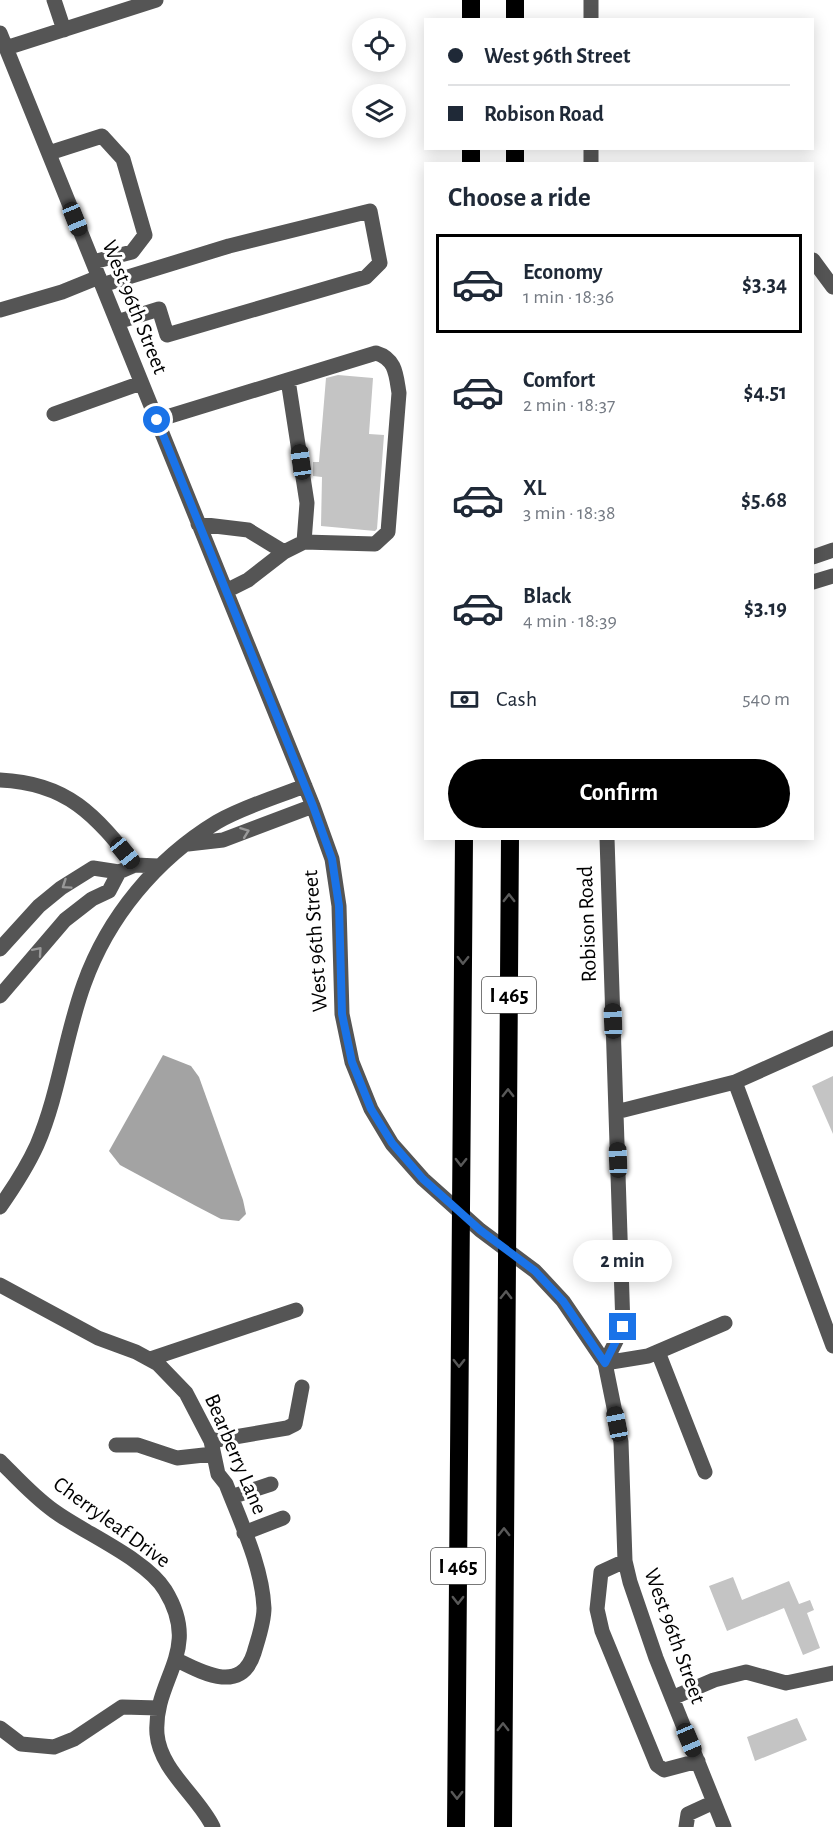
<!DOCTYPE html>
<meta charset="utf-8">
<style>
body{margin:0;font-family:"Alegreya Sans",sans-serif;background:#f2f2f3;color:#1f2937;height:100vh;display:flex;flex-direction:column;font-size:22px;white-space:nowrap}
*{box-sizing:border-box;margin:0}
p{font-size:20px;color:#747a83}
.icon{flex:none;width:33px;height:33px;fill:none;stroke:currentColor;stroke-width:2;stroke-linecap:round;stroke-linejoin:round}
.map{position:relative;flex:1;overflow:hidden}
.side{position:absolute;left:424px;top:162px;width:390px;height:678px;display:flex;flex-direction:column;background:#fff;border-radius:0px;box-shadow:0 3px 15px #0003}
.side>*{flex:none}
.hud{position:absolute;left:424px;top:18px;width:390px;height:132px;border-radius:0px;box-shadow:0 3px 15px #0003;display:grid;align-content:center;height:132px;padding:0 24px;background:#fff}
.controls{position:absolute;left:352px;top:18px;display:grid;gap:12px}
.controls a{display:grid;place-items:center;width:54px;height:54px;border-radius:50%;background:#fff;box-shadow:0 3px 15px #0003;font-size:30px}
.end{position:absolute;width:27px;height:27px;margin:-14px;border:8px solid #1a73e8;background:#fff;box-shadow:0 0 0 3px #fff}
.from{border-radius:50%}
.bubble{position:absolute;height:42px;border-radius:21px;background:#fff;box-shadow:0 3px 15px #0003;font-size:20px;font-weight:600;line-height:42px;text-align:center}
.car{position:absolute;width:18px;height:36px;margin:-18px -9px;border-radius:8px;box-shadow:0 0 4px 2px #0007;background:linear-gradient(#222 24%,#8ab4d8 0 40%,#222 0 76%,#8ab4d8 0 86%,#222 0)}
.hud b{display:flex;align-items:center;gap:21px;height:57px;font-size:22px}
.hud b+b{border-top:2px solid #e0e1e3}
.hud i{width:15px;height:15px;background:#1f2937}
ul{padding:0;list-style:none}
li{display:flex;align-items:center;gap:18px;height:99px;margin:0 12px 9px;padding:0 12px;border:3px solid transparent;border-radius:0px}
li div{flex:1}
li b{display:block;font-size:22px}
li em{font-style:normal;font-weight:600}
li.selected{border-color:#000}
li>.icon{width:54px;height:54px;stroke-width:1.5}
h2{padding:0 24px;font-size:27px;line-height:72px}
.pay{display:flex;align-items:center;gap:15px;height:66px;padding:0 24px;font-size:22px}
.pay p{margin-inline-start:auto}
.primary-button{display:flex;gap:12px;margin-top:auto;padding:12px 24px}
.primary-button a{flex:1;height:69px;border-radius:36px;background:#000;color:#fff;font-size:24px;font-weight:600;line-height:69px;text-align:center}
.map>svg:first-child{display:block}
</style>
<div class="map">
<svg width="833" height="1827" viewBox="0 0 833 1827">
<rect width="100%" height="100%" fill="#fff"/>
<path fill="#a3a3a3" d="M163,1055L191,1066L199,1077L243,1200L246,1214L239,1221L221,1219L196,1206L120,1165L109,1151Z"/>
<path fill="#c4c4c4" d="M338,375L373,378L369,434L384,435L377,529L375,531L321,526L322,477L313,476V462H319L326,378Z
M833,1076V1134L812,1086Z
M733,1577L742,1600L789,1581L799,1604L810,1600L814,1610L807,1613L820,1648L803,1655L784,1608L727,1631L709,1586Z
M797,1718L807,1740L755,1761L747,1737Z"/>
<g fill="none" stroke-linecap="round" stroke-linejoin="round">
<path stroke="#555" stroke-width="15" d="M54,0L64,30
M591,20V0
M0,33L313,806L332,859L339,906L342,1014L352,1062L371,1109L392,1144L423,1179L480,1230L535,1271L563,1301L605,1363L621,1442L625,1561L630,1582L656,1658L724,1827
M6,48L156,0
M49,153L102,136L123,159L145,235L132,252L93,262
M591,164V148
M813,260L833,287
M102,285L229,246L370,211L380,263L366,277L167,335L159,309L117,322
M0,310L62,292L99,277
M288,380L307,503L304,542
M54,414L141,383
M157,420L376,353C396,359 396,375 399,393L388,532L375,544L304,542L284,552L248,580L226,591
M198,524L248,530L284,552
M813,557L833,550
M813,582L833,576
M0,780C68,783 95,815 135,865
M188,844L223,840L313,806
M0,949L39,906L61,888L93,868L119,872L135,865L158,866
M0,996L65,920L92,899L109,891L119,872
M735,1082L833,1038
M616,1112L735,1082L833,1346
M0,1207C14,1187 27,1167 37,1145C59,1094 65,1036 84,984C108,917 156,859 217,822C243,807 276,797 305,786
M0,1285L98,1338L136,1352L158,1364L186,1393L211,1441L218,1474L226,1484C241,1523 262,1566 264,1608C264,1623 258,1639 254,1653C241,1694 203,1673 177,1660
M658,1352L705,1472
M150,1359L296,1310
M605,1363L623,1327L607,838
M605,1363L648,1356L725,1323
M211,1441L287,1428L295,1424L302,1387
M116,1445H138L177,1458L213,1454
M0,1461C17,1478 34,1497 54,1511C84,1533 146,1559 165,1590C203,1652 153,1678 157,1734C160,1770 198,1796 213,1827
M231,1497L271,1484
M244,1533L283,1518
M625,1561L601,1572L597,1609L602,1631L657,1765L664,1770L698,1761
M672,1698L714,1680L746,1672L786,1683L833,1673
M0,1728L21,1744L54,1747L74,1739L122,1707L159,1708
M686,1827L688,1814L714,1802"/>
<path stroke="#000" stroke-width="18" d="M471,0V20
M515,0V20
M471,164V148
M515,164V148
M456,1827L464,838
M503,1827L510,838"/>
</g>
<defs><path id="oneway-chevron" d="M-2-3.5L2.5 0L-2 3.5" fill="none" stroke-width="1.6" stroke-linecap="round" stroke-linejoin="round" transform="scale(1.5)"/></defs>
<g stroke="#999">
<use href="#oneway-chevron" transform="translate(245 832) rotate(-21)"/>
<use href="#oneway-chevron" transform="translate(66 885) rotate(146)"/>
<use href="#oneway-chevron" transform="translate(38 951) rotate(-49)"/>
</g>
<g stroke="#595959">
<use href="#oneway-chevron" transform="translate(509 898) rotate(-90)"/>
<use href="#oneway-chevron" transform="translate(463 960) rotate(91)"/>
<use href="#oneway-chevron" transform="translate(508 1093) rotate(-90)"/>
<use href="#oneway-chevron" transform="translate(461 1162) rotate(91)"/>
<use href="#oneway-chevron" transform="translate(506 1295) rotate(-89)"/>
<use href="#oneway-chevron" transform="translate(459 1363) rotate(90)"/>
<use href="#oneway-chevron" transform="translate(504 1532) rotate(-90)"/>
<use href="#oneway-chevron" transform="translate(458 1600) rotate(90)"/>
<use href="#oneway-chevron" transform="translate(503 1727) rotate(-90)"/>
<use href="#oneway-chevron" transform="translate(457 1795) rotate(90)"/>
</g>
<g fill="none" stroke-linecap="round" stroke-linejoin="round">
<path stroke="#1a73e8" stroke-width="8" d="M157,420L313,806L332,859L339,906L342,1014L352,1062L371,1109L392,1143L423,1179L480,1230L535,1271L563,1301L605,1363L623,1327"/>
</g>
<g text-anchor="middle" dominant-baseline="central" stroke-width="6" stroke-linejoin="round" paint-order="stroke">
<g fill="#fff" stroke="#4c4c4c" stroke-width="1.5">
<rect x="482" y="977" width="54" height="36" rx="4.5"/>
<rect x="431" y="1548" width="54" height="36" rx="4.5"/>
</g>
<g font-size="21" font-weight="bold" fill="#000">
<text x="509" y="995">I 465</text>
<text x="458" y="1566">I 465</text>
</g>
<g font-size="22" fill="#000" stroke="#fff">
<text transform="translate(135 307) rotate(68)">West 96th Street</text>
<text transform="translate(587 924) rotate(-92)">Robison Road</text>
<text transform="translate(315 941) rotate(-94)">West 96th Street</text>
<text transform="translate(236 1454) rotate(67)">Bearberry Lane</text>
<text transform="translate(112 1522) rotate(36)">Cherryleaf Drive</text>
<text transform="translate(675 1636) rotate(70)">West 96th Street</text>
</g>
</g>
</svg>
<div class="controls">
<a><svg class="icon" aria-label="locate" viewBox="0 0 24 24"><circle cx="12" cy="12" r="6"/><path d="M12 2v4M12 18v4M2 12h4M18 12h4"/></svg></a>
<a><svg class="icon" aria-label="layers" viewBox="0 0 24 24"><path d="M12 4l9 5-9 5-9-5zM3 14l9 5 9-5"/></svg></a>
</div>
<i class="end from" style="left:157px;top:420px"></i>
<i class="end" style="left:623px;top:1327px"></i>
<div class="bubble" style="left:573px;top:1240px;width:99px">2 min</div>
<i class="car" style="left:75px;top:219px;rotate:158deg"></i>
<i class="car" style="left:301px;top:462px;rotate:352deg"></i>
<i class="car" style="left:125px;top:853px;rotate:141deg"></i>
<i class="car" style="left:613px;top:1021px;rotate:358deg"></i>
<i class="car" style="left:618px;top:1160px;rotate:358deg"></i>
<i class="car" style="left:617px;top:1424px;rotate:349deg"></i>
<i class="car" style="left:689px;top:1740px;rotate:157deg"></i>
<div class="hud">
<b><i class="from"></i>West 96th Street</b>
<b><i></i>Robison Road</b>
</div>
<section class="side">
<h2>Choose a ride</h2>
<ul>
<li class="selected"><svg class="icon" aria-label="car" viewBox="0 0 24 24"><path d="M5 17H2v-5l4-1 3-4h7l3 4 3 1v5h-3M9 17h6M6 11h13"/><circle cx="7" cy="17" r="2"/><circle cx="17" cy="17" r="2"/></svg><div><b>Economy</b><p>1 min · 18:36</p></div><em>$3.34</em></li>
<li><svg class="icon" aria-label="car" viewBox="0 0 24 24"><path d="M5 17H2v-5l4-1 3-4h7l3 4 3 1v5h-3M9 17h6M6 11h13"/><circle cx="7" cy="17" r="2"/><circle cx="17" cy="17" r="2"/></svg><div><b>Comfort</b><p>2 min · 18:37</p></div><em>$4.51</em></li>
<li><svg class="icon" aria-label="car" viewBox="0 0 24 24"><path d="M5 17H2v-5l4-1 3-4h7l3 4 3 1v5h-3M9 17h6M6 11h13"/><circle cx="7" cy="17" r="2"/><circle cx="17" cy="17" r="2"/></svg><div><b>XL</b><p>3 min · 18:38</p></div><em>$5.68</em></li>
<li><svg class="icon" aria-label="car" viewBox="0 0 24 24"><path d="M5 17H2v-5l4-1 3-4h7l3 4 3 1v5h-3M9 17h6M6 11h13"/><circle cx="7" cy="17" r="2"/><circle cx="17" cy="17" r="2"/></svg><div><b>Black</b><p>4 min · 18:39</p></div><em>$3.19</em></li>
</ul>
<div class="pay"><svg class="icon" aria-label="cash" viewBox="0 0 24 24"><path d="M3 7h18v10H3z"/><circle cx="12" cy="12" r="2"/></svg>Cash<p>540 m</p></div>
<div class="primary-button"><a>Confirm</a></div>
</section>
</div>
